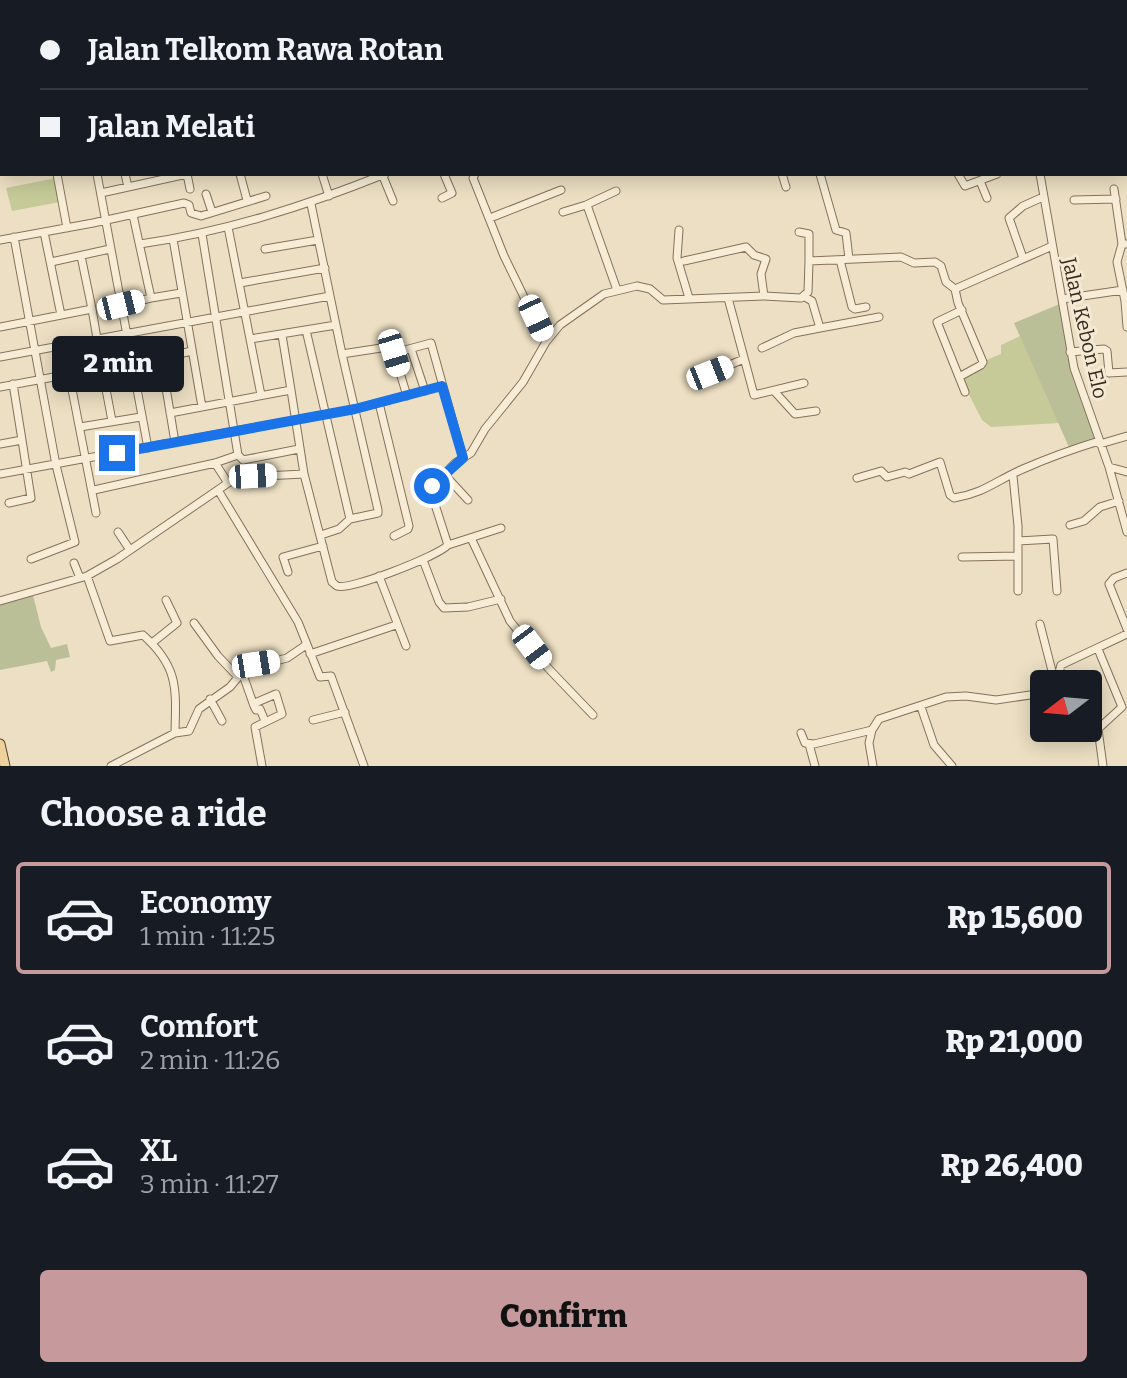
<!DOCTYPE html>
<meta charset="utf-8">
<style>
body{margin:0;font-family:Bitter,serif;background:#20242c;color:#f1f3f6;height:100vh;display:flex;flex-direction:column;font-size:30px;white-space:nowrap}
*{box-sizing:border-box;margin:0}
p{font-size:26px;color:#9ea1a6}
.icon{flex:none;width:44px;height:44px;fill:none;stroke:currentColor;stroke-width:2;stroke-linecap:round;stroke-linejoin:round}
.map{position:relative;height:766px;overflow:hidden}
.details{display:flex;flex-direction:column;background:#171b24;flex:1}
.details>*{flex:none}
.banner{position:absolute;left:0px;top:0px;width:1128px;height:176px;box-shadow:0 4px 20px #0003;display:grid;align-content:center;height:176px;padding:0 40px;background:#171b24}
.needle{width:52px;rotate:254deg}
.fabs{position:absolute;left:1030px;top:670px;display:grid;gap:16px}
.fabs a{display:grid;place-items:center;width:72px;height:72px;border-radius:8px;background:#171b24;box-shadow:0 4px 20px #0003;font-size:40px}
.end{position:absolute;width:36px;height:36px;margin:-18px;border:10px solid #1a73e8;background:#fff;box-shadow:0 0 0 4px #fff}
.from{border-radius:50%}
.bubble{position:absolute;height:56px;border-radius:8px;background:#171b24;box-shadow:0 4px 20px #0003;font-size:26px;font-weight:800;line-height:56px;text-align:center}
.car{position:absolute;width:24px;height:48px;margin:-24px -12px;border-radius:10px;box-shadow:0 0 6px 2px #0007;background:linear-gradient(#fff 24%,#345 0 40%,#fff 0 76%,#345 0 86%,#fff 0)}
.banner b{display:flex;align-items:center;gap:28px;height:76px;font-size:30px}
.banner b+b{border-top:2px solid #363941}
.banner i{width:20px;height:20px;background:#f1f3f6}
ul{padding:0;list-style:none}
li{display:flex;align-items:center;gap:24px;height:112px;margin:0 16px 12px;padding:0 24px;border:4px solid transparent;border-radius:8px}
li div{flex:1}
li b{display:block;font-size:30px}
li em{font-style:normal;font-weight:800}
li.selected{border-color:#c69a9d}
li>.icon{width:72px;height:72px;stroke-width:1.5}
h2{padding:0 40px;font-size:36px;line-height:96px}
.primary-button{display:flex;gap:16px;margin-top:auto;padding:16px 40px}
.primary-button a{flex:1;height:92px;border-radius:8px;background:#c69a9d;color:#111;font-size:32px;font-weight:800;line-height:92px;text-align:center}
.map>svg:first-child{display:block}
</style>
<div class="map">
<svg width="1127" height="766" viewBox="0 0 1127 766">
<rect width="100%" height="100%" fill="#ecdfc3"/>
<path fill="#c5ca98" d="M56,178L60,202L12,211L6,188Z
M1020,336L1059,423L991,427L982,420L963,383V370L1001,354V345Z"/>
<path fill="#bbbf97" d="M1062,303L1065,325L1099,444L1072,454L1014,323Z
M33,595L41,627L51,648L67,644L70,657L56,660L55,670L51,672L47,661L0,670V604Z"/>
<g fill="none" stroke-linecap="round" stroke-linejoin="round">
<path stroke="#a5bfb7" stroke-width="6" d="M1079,0L1080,2
M1126,101L1127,102"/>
<g stroke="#86715b" stroke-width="9">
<path id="minor" d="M66,0V2
M128,0L129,2
M158,0V2
M190,0L191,2
M219,0L220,2
M250,0V2
M281,0L282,2
M303,0L304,2
M335,0L336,2
M365,0L366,2
M493,0V2
M525,0L526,2
M555,0L556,2
M586,0L587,2
M1068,0L1069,2
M15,2L27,0
M203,2L213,0
M391,2H397
M466,2L471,0
M1110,2L1111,0
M0,5L2,4
M1126,28H1127
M1126,86L1127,88
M0,91H2
M0,123L2,122
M57,174L67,228
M97,174L148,448
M125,174L128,187
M187,174L190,189
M240,174L247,200
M322,174L329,196
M382,174L393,201
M475,174L473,178L504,256L546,342
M782,174L786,187
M820,174L836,230L846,233L849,259
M958,174L965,186L997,174
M1040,174L1074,368L1109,467L1127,532
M980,181L987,198
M1114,189L1122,244
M101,193L187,174
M206,194L212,212
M442,198L452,193L444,174
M1074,200L1116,199
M311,204L342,354L378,510V513L350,519L339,529L321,535
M586,205L616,191
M563,212L586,205L588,208L617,290
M490,218L561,190
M228,227L261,395
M679,230L677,258L689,298
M44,232L61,315
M799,232L809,234V261
M202,234L238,455L243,460L299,449
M14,237L56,465L75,542L31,559
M173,239L202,407
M0,240L93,223L184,203L189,205L191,213L201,216L266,196
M140,244C225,232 305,206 385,174
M265,249L318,240
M81,256L92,309
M1023,258L1009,218L1023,206L1043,197
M840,260L852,307L855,309L866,307
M684,261L746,247L754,255L766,259L761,274L764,296
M51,262L110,249
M240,283L325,268
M955,289L958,303L983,362L981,365L959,377
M805,297L812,301L820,328L879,317
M151,298L181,293
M728,298L754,395L804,383
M1062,299L1123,290
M121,305L151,298L133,215
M962,310L937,322L965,392
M0,327L92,309L102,368L0,387
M1127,327L1125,301L1117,262L1122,244H1127
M306,330L350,519
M282,335L291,390
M250,339L336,325
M762,348L794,333L820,328
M411,349L425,391
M1070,352L1104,349L1107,351L1109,373L1127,372
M342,354L381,348
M0,357L330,296
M161,358L192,351
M132,363L161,358L175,442
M102,368L112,421
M710,373L744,359
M69,374L96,513
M13,384L22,440
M774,391L795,414L816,411
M407,396L394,353L431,343L463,458
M379,403L409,526L408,529L394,536
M170,413L291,390L304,474
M80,427L141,417
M0,444L22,440L31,498L9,503
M1100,444L1127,436
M215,463L228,483
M1109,467L1127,472
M0,474L355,409L442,386
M445,475L468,500
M1013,476L1018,526V591
M857,478L881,471L887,477L905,472L909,474L940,462L950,495L954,498C985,493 997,480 1023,469C1048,458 1073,449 1099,441
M94,490L215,463L238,455
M218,490L298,622L320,677L331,676L364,766
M1070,525L1084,521L1100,507L1119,501
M118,532L130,550
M471,538L510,621L548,668L593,715
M1018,541L1053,539L1057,591
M448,545L501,528
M962,557L1018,556
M423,560L439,602L444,608L468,607L501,599
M74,563L80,578
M288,572L283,557L323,546
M1127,573L1114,578L1109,584L1127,629
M87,576L110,641L143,635C179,667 176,689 175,733
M379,576L406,646
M0,601L87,576L117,559L228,483L245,477L304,474L332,582C334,583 335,585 337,586C349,591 438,556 448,545L430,489L455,463L471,453L485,429L523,382L546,342L560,325L604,294L637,286L650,289L663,300L764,296L801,298L808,292L809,261L901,257L914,263L935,262L941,266L946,282L955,289L1050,247
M194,623L218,656L238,677
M1040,624L1052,671L1058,677
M152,643L177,623L166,600
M1098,649L1122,707L1098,729L1103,766
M310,654L396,625
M242,672L254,706L256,710L260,709L265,721
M1056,684L1061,665L1127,634
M210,699L222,721
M255,703L276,694L282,714L255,727L262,766
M921,707L934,745L952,766
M313,720L345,712
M801,733L805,743L814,744L872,730
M809,744L815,766
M111,766L175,733L189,731L199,709L230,687L245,669L287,658L306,645
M873,766L869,743L872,730L879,719L946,697L966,696L996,700L1044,693"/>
</g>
<g stroke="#543f2f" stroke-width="11">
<path id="major" d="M0,744L5,766"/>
</g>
<use href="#minor" stroke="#f7edd6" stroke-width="7"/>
<use href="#major" stroke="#eed29c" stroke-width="9"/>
</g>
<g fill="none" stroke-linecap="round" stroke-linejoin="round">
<path stroke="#1a73e8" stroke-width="10" d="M117,453L355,409L442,386L463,458L432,486"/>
</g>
<g text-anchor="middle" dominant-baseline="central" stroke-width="6" stroke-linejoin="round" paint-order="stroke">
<g font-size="20" fill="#36291e" stroke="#f4e9d3">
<text transform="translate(1085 328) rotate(77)">Jalan Kebon Elo</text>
</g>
</g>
</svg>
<div class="fabs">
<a><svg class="needle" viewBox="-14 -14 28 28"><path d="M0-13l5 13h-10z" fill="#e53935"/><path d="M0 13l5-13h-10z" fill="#9ea1a6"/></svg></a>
</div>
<i class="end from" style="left:432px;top:486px"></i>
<i class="end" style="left:117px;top:453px"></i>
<div class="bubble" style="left:52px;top:336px;width:132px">2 min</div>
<i class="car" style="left:121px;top:305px;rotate:76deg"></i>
<i class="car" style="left:536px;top:318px;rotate:155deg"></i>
<i class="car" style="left:394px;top:353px;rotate:163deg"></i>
<i class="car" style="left:710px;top:373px;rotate:68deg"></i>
<i class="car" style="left:253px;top:476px;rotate:87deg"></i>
<i class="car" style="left:532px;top:647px;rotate:143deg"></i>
<i class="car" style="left:256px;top:664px;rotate:81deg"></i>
<div class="banner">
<b><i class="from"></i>Jalan Telkom Rawa Rotan</b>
<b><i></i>Jalan Melati</b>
</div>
</div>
<section class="details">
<h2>Choose a ride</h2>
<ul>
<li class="selected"><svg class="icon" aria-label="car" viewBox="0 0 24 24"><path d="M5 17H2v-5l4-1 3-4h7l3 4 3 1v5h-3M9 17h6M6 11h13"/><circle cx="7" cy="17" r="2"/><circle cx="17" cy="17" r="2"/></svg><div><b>Economy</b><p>1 min · 11:25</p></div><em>Rp 15,600</em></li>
<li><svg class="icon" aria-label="car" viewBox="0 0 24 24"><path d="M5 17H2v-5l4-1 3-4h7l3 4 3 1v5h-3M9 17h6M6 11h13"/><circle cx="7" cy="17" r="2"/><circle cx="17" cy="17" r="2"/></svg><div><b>Comfort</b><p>2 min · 11:26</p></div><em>Rp 21,000</em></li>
<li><svg class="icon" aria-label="car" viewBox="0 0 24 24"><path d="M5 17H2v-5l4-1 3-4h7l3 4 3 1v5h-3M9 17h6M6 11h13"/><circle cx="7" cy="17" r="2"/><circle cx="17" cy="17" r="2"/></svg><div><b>XL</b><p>3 min · 11:27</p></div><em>Rp 26,400</em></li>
</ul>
<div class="primary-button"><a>Confirm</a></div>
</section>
